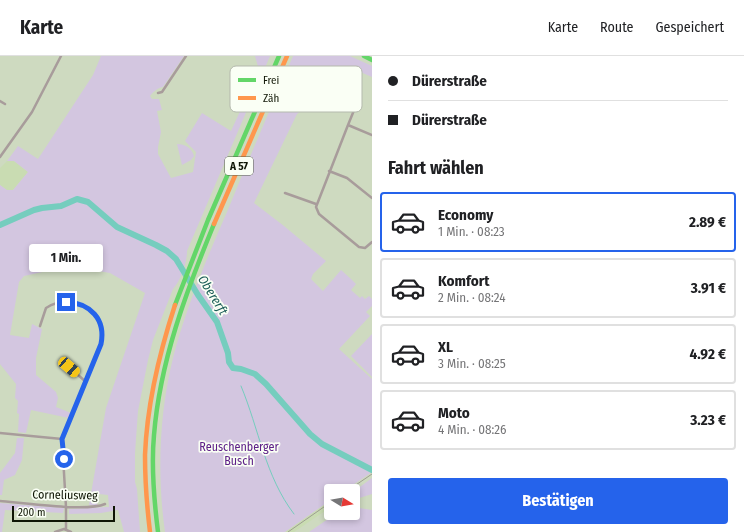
<!DOCTYPE html>
<html lang="de">
<meta charset="utf-8">
<style>
body{margin:0;font-family:"Fira Sans Condensed",sans-serif;background:#f6f6f6;color:#202124;height:100vh;display:flex;flex-direction:column;font-size:15px;white-space:nowrap}
*{box-sizing:border-box;margin:0}
p{font-size:13px;color:#757577}
.icon{flex:none;width:22px;height:22px;fill:none;stroke:currentColor;stroke-width:2;stroke-linecap:round;stroke-linejoin:round}
.map{position:relative;flex:1;overflow:hidden}
.panel{display:flex;flex-direction:column;background:#fff;width:372px}
.panel>*{flex:none}
.top-card{display:grid;align-content:center;height:88px;padding:0 16px;background:#fff}
.needle{width:26px;rotate:101deg}
.fabs{position:absolute;left:324px;top:428px;display:grid;gap:8px}
.fabs a{display:grid;place-items:center;width:36px;height:36px;border-radius:4px;background:#fff;box-shadow:0 2px 6px #0003;font-size:20px}
.scale{position:absolute;left:12px;bottom:10px;width:103px;box-sizing:border-box;padding-left:4px;border:2px solid #0f1605;border-top:0;font-size:11px;line-height:14px;white-space:nowrap;color:#0f1605;-webkit-text-stroke:3px #fafff5;paint-order:stroke}
.end{position:absolute;width:18px;height:18px;margin:-9px;border:5px solid #2563eb;background:#fff;box-shadow:0 0 0 2px #fff}
.from{border-radius:50%}
.bubble{position:absolute;height:28px;border-radius:4px;background:#fff;box-shadow:0 2px 6px #0003;font-size:13px;font-weight:700;line-height:28px;text-align:center}
.car{position:absolute;width:12px;height:24px;margin:-12px -6px;border-radius:5px;box-shadow:0 0 3px 1px #0007;background:linear-gradient(#f5c518 24%,#345 0 40%,#f5c518 0 76%,#345 0 86%,#f5c518 0)}
.top-card b{display:flex;align-items:center;gap:14px;height:38px;font-size:15px}
.top-card b+b{border-top:1px solid #e0e0e0}
.top-card i{width:10px;height:10px;background:#202124}
ul{padding:0;list-style:none}
li{display:flex;align-items:center;gap:12px;height:60px;margin:0 8px 6px;padding:0 8px;border:2px solid #e0e0e0;border-radius:4px}
li div{flex:1}
li b{display:block;font-size:15px}
li em{font-style:normal;font-weight:700}
li.current{border-color:#2563eb}
li>.icon{width:36px;height:36px;stroke-width:1.5}
h2{padding:0 16px;font-size:18px;line-height:48px}
.cta{display:flex;gap:8px;margin-top:auto;padding:8px 16px}
.cta a{flex:1;height:46px;border-radius:4px;background:#2563eb;color:#fff;font-size:16px;font-weight:700;line-height:46px;text-align:center}
header{display:flex;align-items:center;gap:24px;box-sizing:border-box;height:56px;padding:0 20px;background:#fff;border-bottom:1px solid #e0e0e0}
header strong{font-size:19px}
nav{display:flex;gap:22px;margin-inline-start:auto;font-size:14px}
main{display:flex;flex:1;min-height:0}
.map>svg:first-child{display:block}
</style>
<header>
<strong>Karte</strong>
<nav><a>Karte</a><a>Route</a><a>Gespeichert</a></nav>
</header>
<main>
<div class="map">
<svg width="372" height="476" viewBox="0 0 372 476">
<rect width="100%" height="100%" fill="#cedac0"/>
<path fill="#c9dcb2" d="M7,105H14L28,116L13,134L7,135L0,129V112Z
M328,446L331,447V451L294,476H285Z"/>
<path fill="#d3c6e0" d="M101,0H184L163,31C157,32 153,36 150,40L152,43H159L162,54L157,55L161,76L158,91V98L171,122L193,116L196,96L185,85L202,57L231,75L259,14L255,0H270L187,195C187,207 181,224 173,233L153,284L148,304L138,355L135,397V426L137,433L140,476H124L118,454L101,457L69,458V453L109,451L108,439L99,438L97,449H89L106,352L145,237L110,217L70,210L24,220L19,226L10,279L29,282L32,268L42,273L36,302V319L56,336L58,342L56,351L71,357L69,362L31,354L26,377L18,376L19,358L17,357L18,345L15,342L16,328L0,308V129L7,134H13L28,116L14,105H7L18,90L38,103L93,19Z
M293,0H350L372,10V21L351,12L297,58L254,147L284,170L326,205L313,218L311,223L323,235L341,214L351,223L356,228L351,234L360,242L362,240L365,243L369,240L372,243V250L366,256L370,260L339,293L372,323V416L344,435H331V444L329,446L308,442L328,446L285,476H165C157,419 159,359 173,302C186,252 206,204 227,156C248,104 271,52 293,0Z
M177,88C185,88 192,92 194,100L191,104L182,109Z
M372,278V321L351,300Z
M17,382H24L22,404L15,419L4,424L2,439H0V417L15,397Z
M372,422V438L353,444V436Z
M0,447L64,452L63,457L5,454L2,476H0Z
M353,451L372,454V476H309L331,461V459L334,457H353Z"/>
<g fill="none" stroke-linecap="round" stroke-linejoin="round">
<path stroke="#75cdbe" stroke-width="1" d="M241,330C259,373 265,420 294,458"/>
<path stroke="#75cdbe" stroke-width="6" d="M0,169L34,154L42,152L61,150L77,143L88,146L117,171L156,189L167,195L176,203L198,239L217,266L228,297L229,306L233,312L241,313L255,318L266,328L310,378L322,388L372,414"/>
<path stroke="#a89c9b" stroke-width="2.5" d="M158,37L162,36L186,0
M0,45L5,48
M348,69L359,42L358,34
M372,79L348,69L316,151L319,158L359,191L365,192L372,186
M0,101L32,56L61,0
M329,115L347,122L372,142
M285,137L316,148
M40,270L46,252C73,235 108,255 101,288L62,383L66,451V473
M67,306L69,311L86,326
M0,377L62,383
M0,445C23,447 87,456 105,448
M55,476L64,473L71,476"/>
<path stroke="#63d668" stroke-width="4.5" d="M364,0L372,4
M175,249L208,164L279,0
M158,476C154,444 151,411 154,379C160,305 186,236 214,168"/>
<path stroke="#ff974d" stroke-width="4.5" d="M214,168L287,0
M150,476C147,451 145,425 145,399C147,348 159,298 175,249"/>
<path stroke="#9e9e91" stroke-width="1" d="M347,435L372,418
M288,476L331,446"/>
</g>
<g fill="none" stroke-linecap="round" stroke-linejoin="round">
<path stroke="#2563eb" stroke-width="5" d="M64,403L62,383L101,288C106,263 90,247 66,246"/>
</g>
<g text-anchor="middle" dominant-baseline="central" stroke-width="3.5" stroke-linejoin="round" paint-order="stroke">
<rect fill="#fafff5" stroke="#565c4d" stroke-width="1" x="225" y="101" width="28" height="18" rx="3"/>
<g font-size="11" font-weight="bold" fill="#0f1605">
<text x="239" y="110">A 57</text>
</g>
<g font-size="12" fill="#5e2088" stroke="#fafff5">
<text x="239" y="391">Reuschenberger<tspan x="239" dy="14">Busch</tspan></text>
</g>
<g font-size="12" fill="#0f1605" stroke="#fafff5">
<text transform="translate(65 439) rotate(1)">Corneliusweg</text>
</g>
<g font-size="13" font-style="italic" fill="#1b5d58" stroke="#fafff5">
<text transform="translate(213 239) rotate(58)">Obererft</text>
</g>
</g>
<rect x="230" y="10" width="132" height="46" rx="6" fill="#fafff5" stroke="#b4b9ad" stroke-width="1"/>
<rect x="238" y="22" width="18" height="4" fill="#63d668"/>
<rect x="238" y="40" width="18" height="4" fill="#ff974d"/>
<g font-size="11" fill="#0f1605">
<text x="263" y="28">Frei</text>
<text x="263" y="46">Zäh</text>
</g>
</svg>
<div class="fabs">
<a><svg class="needle" viewBox="-14 -14 28 28"><path d="M0-13l5 13h-10z" fill="#e53935"/><path d="M0 13l5-13h-10z" fill="#757577"/></svg></a>
</div>
<div class="scale">200 m</div>
<i class="end from" style="left:64px;top:403px"></i>
<i class="end" style="left:66px;top:246px"></i>
<div class="bubble" style="left:29px;top:188px;width:74px">1 Min.</div>
<i class="car" style="left:69px;top:311px;rotate:131deg"></i>
</div>
<section class="panel">
<div class="top-card">
<b><i class="from"></i>Dürerstraße</b>
<b><i></i>Dürerstraße</b>
</div>
<h2>Fahrt wählen</h2>
<ul>
<li class="current"><svg class="icon" aria-label="car" viewBox="0 0 24 24"><path d="M5 17H2v-5l4-1 3-4h7l3 4 3 1v5h-3M9 17h6M6 11h13"/><circle cx="7" cy="17" r="2"/><circle cx="17" cy="17" r="2"/></svg><div><b>Economy</b><p>1 Min. · 08:23</p></div><em>2.89 €</em></li>
<li><svg class="icon" aria-label="car" viewBox="0 0 24 24"><path d="M5 17H2v-5l4-1 3-4h7l3 4 3 1v5h-3M9 17h6M6 11h13"/><circle cx="7" cy="17" r="2"/><circle cx="17" cy="17" r="2"/></svg><div><b>Komfort</b><p>2 Min. · 08:24</p></div><em>3.91 €</em></li>
<li><svg class="icon" aria-label="car" viewBox="0 0 24 24"><path d="M5 17H2v-5l4-1 3-4h7l3 4 3 1v5h-3M9 17h6M6 11h13"/><circle cx="7" cy="17" r="2"/><circle cx="17" cy="17" r="2"/></svg><div><b>XL</b><p>3 Min. · 08:25</p></div><em>4.92 €</em></li>
<li><svg class="icon" aria-label="car" viewBox="0 0 24 24"><path d="M5 17H2v-5l4-1 3-4h7l3 4 3 1v5h-3M9 17h6M6 11h13"/><circle cx="7" cy="17" r="2"/><circle cx="17" cy="17" r="2"/></svg><div><b>Moto</b><p>4 Min. · 08:26</p></div><em>3.23 €</em></li>
</ul>
<div class="cta"><a>Bestätigen</a></div>
</section>
</main>
